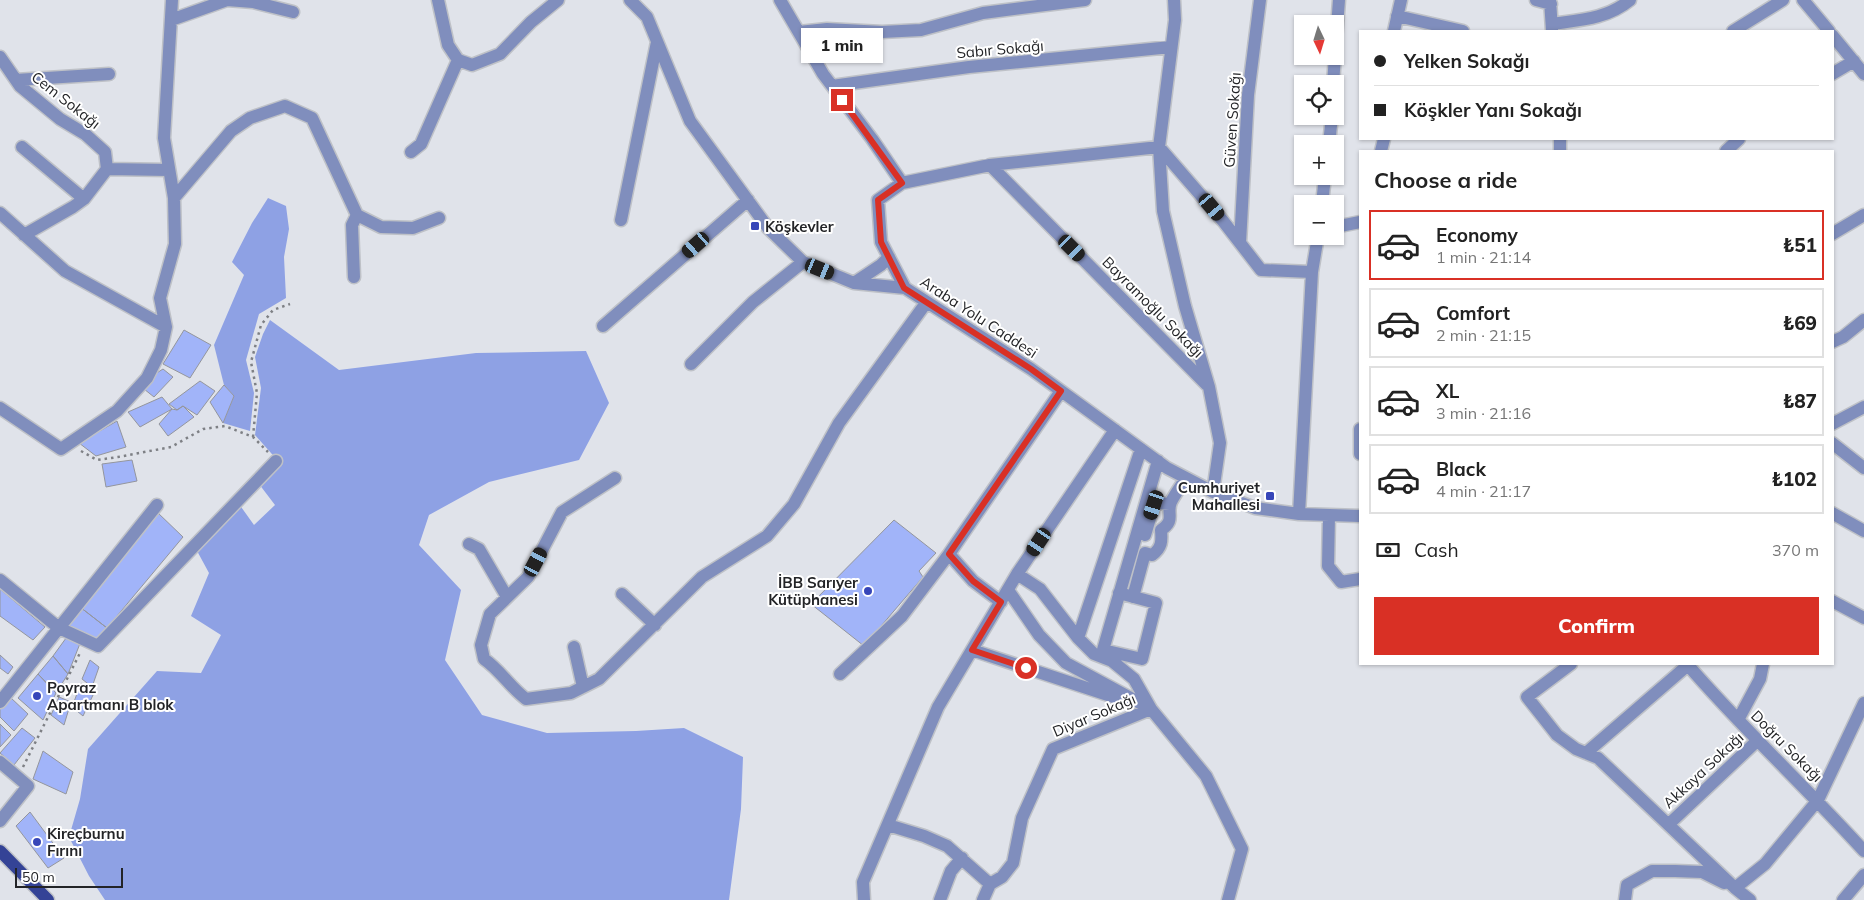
<!DOCTYPE html>
<meta charset="utf-8">
<style>
body{margin:0;font-family:Mulish,sans-serif;background:#f6f6f6;color:#222;height:100vh;display:flex;flex-direction:column;font-size:19px;white-space:nowrap}
*{box-sizing:border-box;margin:0}
p{font-size:16px;color:#767676}
.icon{flex:none;width:28px;height:28px;fill:none;stroke:currentColor;stroke-width:2;stroke-linecap:round;stroke-linejoin:round}
.map{position:relative;flex:1;overflow:hidden}
.details{position:absolute;left:1359px;top:150px;width:475px;height:515px;display:flex;flex-direction:column;background:#fff;border-radius:0px;box-shadow:0 1px 4px #0004}
.details>*{flex:none}
.guide{position:absolute;left:1359px;top:30px;width:475px;height:110px;border-radius:0px;box-shadow:0 1px 4px #0004;display:grid;align-content:center;height:110px;padding:0 15px;background:#fff}
.needle{width:32px;rotate:176deg}
.buttons{position:absolute;left:1294px;top:15px;display:grid;gap:10px}
.buttons a{display:grid;place-items:center;width:50px;height:50px;border-radius:0px;background:#fff;box-shadow:0 1px 4px #0004;font-size:25px}
.scale{position:absolute;left:15px;bottom:12px;width:108px;box-sizing:border-box;padding-left:5px;border:2px solid #232427;border-top:0;font-size:14px;line-height:18px;white-space:nowrap;color:#232427;-webkit-text-stroke:4px #fff;paint-order:stroke}
.end{position:absolute;width:22px;height:22px;margin:-11px;border:6px solid #d93025;background:#fff;box-shadow:0 0 0 2px #fff}
.from{border-radius:50%}
.bubble{position:absolute;height:35px;border-radius:0px;background:#fff;box-shadow:0 1px 4px #0004;font-size:16px;font-weight:800;line-height:35px;text-align:center}
.car{position:absolute;width:15px;height:30px;margin:-15px -8px;border-radius:6px;box-shadow:0 0 4px 1px #0007;background:linear-gradient(#222 24%,#8ab4d8 0 40%,#222 0 76%,#8ab4d8 0 86%,#222 0)}
.guide b{display:flex;align-items:center;gap:18px;height:48px;font-size:19px}
.guide b+b{border-top:1px solid #e0e0e0}
.guide i{width:12px;height:12px;background:#222}
ul{padding:0;list-style:none}
li{display:flex;align-items:center;gap:15px;height:70px;margin:0 10px 8px;padding:0 5px;border:2px solid #e0e0e0;border-radius:0px}
li div{flex:1}
li b{display:block;font-size:19px}
li em{font-style:normal;font-weight:800}
li.on{border-color:#d93025}
li>.icon{width:45px;height:45px;stroke-width:1.5}
h2{padding:0 15px;font-size:22px;line-height:60px}
.pay{display:flex;align-items:center;gap:12px;height:55px;padding:0 15px;font-size:19px}
.pay p{margin-inline-start:auto}
.cta{display:flex;gap:10px;margin-top:auto;padding:10px 15px}
.cta a{flex:1;height:58px;border-radius:0px;background:#d93025;color:#fff;font-size:20px;font-weight:800;line-height:58px;text-align:center}
.map>svg:first-child{display:block}
</style>
<div class="map">
<svg width="1864" height="900" viewBox="0 0 1864 900">
<rect width="100%" height="100%" fill="#e0e3ea"/>
<path fill="#8ea1e4" d="M268,198L286,206L289,229L284,257L286,298L259,314L246,360L254,393L250,431L223,423L234,396L224,385L214,345L244,275L232,262L252,223Z
M270,320L339,370L476,353L586,351L609,403L579,460L489,482L429,515L419,545L461,590L445,660L482,715L547,733L636,731L684,728L743,757L741,809L729,900H105L89,876L69,837L80,799L88,749L157,671L201,673L221,635L191,616L209,573L196,549L239,504L254,525L275,505L259,484L279,462L255,435L261,388L255,357L263,334Z"/>
<path fill="#a1b4f9" stroke="#94969d" d="M184,330L211,345L190,378L163,364Z
M163,369L173,377L154,397L144,389L155,374Z
M200,381L215,391L197,415L183,406L177,410L169,404Z
M224,385L234,396L223,423L210,402Z
M162,397L172,409L140,427L128,412Z
M183,406L194,417L168,436L159,424L172,409L177,410Z
M117,421L126,447L96,456L79,443Z
M132,460L137,481L106,487L102,464Z
M157,512L183,537L107,628L80,607Z
M894,520L936,553L919,571L923,577L864,646L811,604Z
M0,589L45,627L33,640L0,616Z
M80,607L107,628L96,641L68,625Z
M69,634L81,641L68,674L53,656Z
M0,655L13,667L8,674L0,668Z
M53,656L68,674L56,693L38,674Z
M90,660L99,667L92,687L82,679Z
M38,674L56,693L43,720L18,698Z
M81,683L94,693L83,716L72,707Z
M10,697L28,714L14,731L0,717V709Z
M59,697L71,702L64,725L51,715Z
M0,724L11,735L0,747Z
M22,728L35,738L14,765L0,753Z
M43,751L73,772L66,794L33,779Z
M30,812L64,858L48,868L16,826Z"/>
<g fill="none" stroke-linecap="round" stroke-linejoin="round">
<g stroke="#bec1c7" stroke-width="15">
<path id="minor" d="M438,0L448,45L458,60L472,65L500,54L531,22L558,0
M630,0L647,17L690,121L768,228L803,262L854,283L905,288L1031,369L1167,468L1213,492L1255,508L1299,514L1360,516
M780,0L823,74L872,139L902,183
M1174,0L1175,20L1159,147L1163,211L1185,306L1209,387L1220,443L1213,492
M1536,0L1551,4
M1550,0L1552,30
M1803,0L1829,31
M1397,16L1463,31
M171,20L227,0L253,2L293,12
M1552,24C1580,20 1607,19 1630,0
M1394,31L1401,0
M1733,31L1783,0
M799,32L827,29L882,32L921,30L983,13L1085,0
M1832,35L1864,74
M1335,54L1339,0
M0,57L20,86L60,119L85,134L105,152L107,169
M1832,74L1854,61
M16,80L109,74
M1333,84L1335,56
M832,86L969,67L1171,47
M1560,139V151
M1329,144L1332,116
M22,147L84,199
M1381,151L1384,139
M1726,151L1739,139
M411,152L421,144L458,60
M990,165L1207,385
M174,198L231,131L250,118L285,106L312,118L357,215L381,227L413,228L439,218
M1322,204L1325,176
M0,213L65,271L166,327
M621,220L657,42
M1335,227L1360,222
M1832,234L1864,215
M24,235L73,207L84,199L107,169L169,170
M1240,243L1248,95L1260,0
M354,277L352,225L357,215
M854,283L881,265L889,257
M905,288L881,242L878,200L902,183L990,165L1159,147L1223,221L1261,270L1312,272
M603,326L748,200
M1832,342L1843,337L1864,320
M691,364L753,302L803,262
M0,408L61,449L117,411L147,378L161,350L166,327L160,298L175,244L174,198L164,138L172,0
M1832,424L1864,407
M1360,429V454
M1832,443L1864,468
M615,478L562,512L528,577L490,614L481,645L484,659C500,670 510,687 526,699L571,693L599,679L702,577L767,536L794,504L839,423L926,303
M1832,513L1864,531
M1299,514L1312,272L1318,236
M1329,515L1328,566L1341,582L1360,579
M1145,535L1154,505L1158,503L1170,504
M469,544L479,549L507,597
M949,554L973,581L1001,602
M1017,574L1040,589L1078,638L1094,654L1112,661L1134,679L1151,709
M0,580L59,628L98,646L276,461
M1008,590L1039,635L1066,663L1151,709L1206,776L1242,849L1228,900
M1119,593L1156,603L1142,659L1103,650L1158,461
M622,594L655,625
M1133,597L1145,553L1152,555C1162,548 1162,541 1161,530C1176,520 1166,514 1171,502C1175,494 1181,486 1186,478
M1832,601L1864,618
M1078,638L1141,449
M574,647L583,687
M972,650L1120,699
M1571,664L1527,697L1557,735L1576,749L1598,758L1735,888
M1687,664C1743,729 1806,787 1864,851
M840,674L902,616L949,554L1061,391
M0,702L157,505
M1738,720L1760,679L1763,664
M1586,753L1688,665
M0,762L28,786L0,821
M1669,824L1758,740
M888,825L924,836L947,846L990,884L1002,877L1013,863L1022,818L1053,749L1151,709
M864,900L863,882L938,707L1017,574L1115,430
M940,900L951,871L962,858
M983,900L990,884
M1625,900L1627,885L1652,871H1675L1702,872L1724,883
M1750,900L1735,888L1765,864L1818,800L1864,703
M1843,900L1864,875"/>
</g>
<g stroke="#bec1c7" stroke-width="15">
<path id="major" d="M0,851L48,900"/>
</g>
<path stroke="#7e8085" stroke-width="2.5" stroke-dasharray="2.5 4" stroke-linecap="butt" d="M253,437L257,393L251,362L261,325L273,310L290,304
M81,451L97,460L118,457L171,447L203,429L225,426L253,437L268,452
M23,767L81,651"/>
<use href="#minor" stroke="#808ebd" stroke-width="12"/>
<use href="#major" stroke="#344396" stroke-width="12"/>
</g>
<g fill="none" stroke-linecap="round" stroke-linejoin="round">
<path stroke="#d93025" stroke-width="6" d="M842,100L902,183L878,200L881,242L904,288L1031,369L1061,391L949,554L973,581L1001,602L972,650L1026,668"/>
</g>
<g fill="#3746b9" stroke="#fff" stroke-width="2">
<rect x="750" y="221" width="10" height="10" rx="2.5"/>
<rect x="1265" y="491" width="10" height="10" rx="2.5"/>
<circle cx="868" cy="591" r="5"/>
<circle cx="37" cy="696" r="5"/>
<circle cx="37" cy="842" r="5"/>
</g>
<g text-anchor="middle" dominant-baseline="central" stroke-width="4" stroke-linejoin="round" paint-order="stroke">
<g font-size="15" fill="#232427" stroke="#fff">
<text transform="translate(1000 49) rotate(-5)">Sabır Sokağı</text>
<text transform="translate(66 100) rotate(38)">Cem Sokağı</text>
<text transform="translate(1232 120) rotate(-86)">Güven Sokağı</text>
<text transform="translate(1153 307) rotate(45)">Bayramoğlu Sokağı</text>
<text transform="translate(979 317) rotate(33)">Araba Yolu Caddesi</text>
<text transform="translate(1094 715) rotate(-23)">Diyar Sokağı</text>
<text transform="translate(1787 746) rotate(45)">Doğru Sokağı</text>
<text transform="translate(1703 770) rotate(-43)">Akkaya Sokağı</text>
</g>
<g font-size="15" font-weight="bold" fill="#232427" stroke="#fff" text-anchor="start">
<text x="765" y="226">Köşkevler</text>
<text x="1260" y="487" text-anchor="end">Cumhuriyet<tspan x="1260" dy="17">Mahallesi</tspan></text>
<text x="858" y="582" text-anchor="end">İBB Sarıyer<tspan x="858" dy="17">Kütüphanesi</tspan></text>
<text x="47" y="687">Poyraz<tspan x="47" dy="17">Apartmanı B blok</tspan></text>
<text x="47" y="833">Kireçburnu<tspan x="47" dy="17">Fırını</tspan></text>
</g>
</g>
</svg>
<div class="buttons">
<a><svg class="needle" viewBox="-14 -14 28 28"><path d="M0-13l5 13h-10z" fill="#e53935"/><path d="M0 13l5-13h-10z" fill="#767676"/></svg></a>
<a><svg class="icon" aria-label="locate" viewBox="0 0 24 24"><circle cx="12" cy="12" r="6"/><path d="M12 2v4M12 18v4M2 12h4M18 12h4"/></svg></a>
<a>+</a>
<a>−</a>
</div>
<div class="scale">50 m</div>
<i class="end from" style="left:1026px;top:668px"></i>
<i class="end" style="left:842px;top:100px"></i>
<div class="bubble" style="left:801px;top:28px;width:82px">1 min</div>
<i class="car" style="left:1212px;top:207px;rotate:140deg"></i>
<i class="car" style="left:696px;top:245px;rotate:229deg"></i>
<i class="car" style="left:1072px;top:248px;rotate:135deg"></i>
<i class="car" style="left:820px;top:269px;rotate:112deg"></i>
<i class="car" style="left:1154px;top:505px;rotate:198deg"></i>
<i class="car" style="left:1039px;top:542px;rotate:214deg"></i>
<i class="car" style="left:536px;top:562px;rotate:28deg"></i>
<div class="guide">
<b><i class="from"></i>Yelken Sokağı</b>
<b><i></i>Köşkler Yanı Sokağı</b>
</div>
<section class="details">
<h2>Choose a ride</h2>
<ul>
<li class="on"><svg class="icon" aria-label="car" viewBox="0 0 24 24"><path d="M5 17H2v-5l4-1 3-4h7l3 4 3 1v5h-3M9 17h6M6 11h13"/><circle cx="7" cy="17" r="2"/><circle cx="17" cy="17" r="2"/></svg><div><b>Economy</b><p>1 min · 21:14</p></div><em>₺51</em></li>
<li><svg class="icon" aria-label="car" viewBox="0 0 24 24"><path d="M5 17H2v-5l4-1 3-4h7l3 4 3 1v5h-3M9 17h6M6 11h13"/><circle cx="7" cy="17" r="2"/><circle cx="17" cy="17" r="2"/></svg><div><b>Comfort</b><p>2 min · 21:15</p></div><em>₺69</em></li>
<li><svg class="icon" aria-label="car" viewBox="0 0 24 24"><path d="M5 17H2v-5l4-1 3-4h7l3 4 3 1v5h-3M9 17h6M6 11h13"/><circle cx="7" cy="17" r="2"/><circle cx="17" cy="17" r="2"/></svg><div><b>XL</b><p>3 min · 21:16</p></div><em>₺87</em></li>
<li><svg class="icon" aria-label="car" viewBox="0 0 24 24"><path d="M5 17H2v-5l4-1 3-4h7l3 4 3 1v5h-3M9 17h6M6 11h13"/><circle cx="7" cy="17" r="2"/><circle cx="17" cy="17" r="2"/></svg><div><b>Black</b><p>4 min · 21:17</p></div><em>₺102</em></li>
</ul>
<div class="pay"><svg class="icon" aria-label="cash" viewBox="0 0 24 24"><path d="M3 7h18v10H3z"/><circle cx="12" cy="12" r="2"/></svg>Cash<p>370 m</p></div>
<div class="cta"><a>Confirm</a></div>
</section>
</div>
